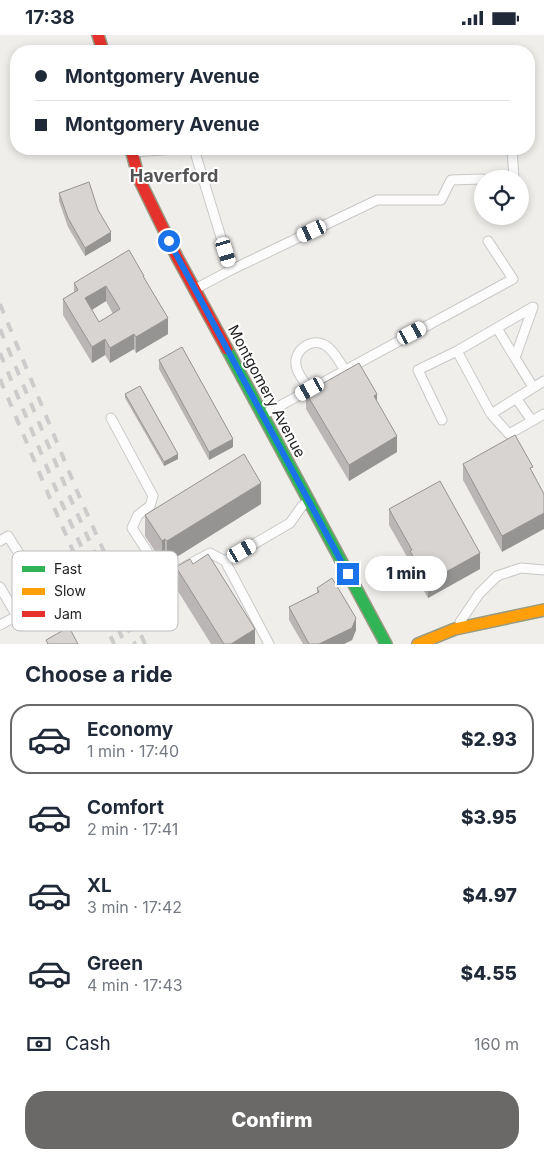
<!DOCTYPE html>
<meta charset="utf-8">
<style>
body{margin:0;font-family:Inter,sans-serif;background:#f2f2f3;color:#1f2937;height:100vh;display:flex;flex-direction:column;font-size:19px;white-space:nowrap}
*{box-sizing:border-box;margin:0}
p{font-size:16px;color:#747a83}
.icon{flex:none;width:28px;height:28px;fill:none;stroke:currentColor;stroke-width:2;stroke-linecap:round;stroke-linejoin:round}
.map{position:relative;height:609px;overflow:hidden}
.sheet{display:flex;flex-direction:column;background:#fff;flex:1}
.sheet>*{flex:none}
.top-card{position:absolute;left:10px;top:10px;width:525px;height:110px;border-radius:20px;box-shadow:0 2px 8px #0003;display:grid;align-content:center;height:110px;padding:0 25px;background:#fff}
.buttons{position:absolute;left:474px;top:135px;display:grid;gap:10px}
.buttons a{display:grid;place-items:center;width:55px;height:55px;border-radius:50%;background:#fff;box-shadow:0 2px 8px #0003;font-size:25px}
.end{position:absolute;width:22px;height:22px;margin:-11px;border:6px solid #1a73e8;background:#fff;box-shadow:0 0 0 2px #fff}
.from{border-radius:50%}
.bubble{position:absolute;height:35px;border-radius:18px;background:#fff;box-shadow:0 2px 8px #0003;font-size:16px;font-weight:800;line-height:35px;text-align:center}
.car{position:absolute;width:15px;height:30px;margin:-15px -8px;border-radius:6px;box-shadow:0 0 4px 1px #0007;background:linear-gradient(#fff 24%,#345 0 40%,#fff 0 76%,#345 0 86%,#fff 0)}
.top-card b{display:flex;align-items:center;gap:18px;height:48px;font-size:19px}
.top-card b+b{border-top:1px solid #e0e1e3}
.top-card i{width:12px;height:12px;background:#1f2937}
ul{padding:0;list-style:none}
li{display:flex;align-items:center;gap:15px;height:70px;margin:0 10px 8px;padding:0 15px;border:2px solid transparent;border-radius:20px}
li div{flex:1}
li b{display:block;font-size:19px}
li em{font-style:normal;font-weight:800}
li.current{border-color:#6a6968}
li>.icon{width:45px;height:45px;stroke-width:1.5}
h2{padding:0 25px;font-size:22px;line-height:60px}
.pay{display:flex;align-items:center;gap:12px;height:55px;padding:0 25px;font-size:19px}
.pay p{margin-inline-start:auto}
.action{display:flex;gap:10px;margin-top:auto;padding:10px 25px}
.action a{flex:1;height:58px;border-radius:20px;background:#6a6968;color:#fff;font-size:20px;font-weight:800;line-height:58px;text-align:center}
.status{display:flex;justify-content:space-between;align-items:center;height:35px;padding:0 25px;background:#fff;direction:ltr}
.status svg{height:14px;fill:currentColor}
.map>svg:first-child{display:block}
</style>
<div class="status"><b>17:38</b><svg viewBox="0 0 49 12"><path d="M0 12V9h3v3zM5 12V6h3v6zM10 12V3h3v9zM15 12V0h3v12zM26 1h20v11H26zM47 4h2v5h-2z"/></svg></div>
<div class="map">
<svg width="544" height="609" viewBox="0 0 544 609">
<rect width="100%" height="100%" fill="#f0eeeb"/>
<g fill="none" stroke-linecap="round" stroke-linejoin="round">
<g stroke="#c9c8c7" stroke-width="11">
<path id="lane" d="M194,114L231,235L197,253
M498,114H512L514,143L498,144
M134,117L175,114
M231,235L377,165H441L451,145L482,144
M497,293L515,323
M457,316L533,272L515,323L533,352
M310,354C305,348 299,341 297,334C291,317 310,302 325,310C334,315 339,327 345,335
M516,363L532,386L544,379
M265,379L513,244L488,206
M491,379L509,399L532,386
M111,383L153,461L150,471L138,480L132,493L160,536L171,539L210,518L225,526
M442,385L418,335L457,316L491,379L544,346
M0,506L8,501L64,591
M0,552L17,581L0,590
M460,587L479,559L497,541L521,533L544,535
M269,609L225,526L290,488L302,471L307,467"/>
</g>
<g stroke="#999a82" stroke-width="14">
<path id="fast" d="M227,314L386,609"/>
</g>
<g stroke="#999a82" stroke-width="14">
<path id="slow" d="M418,609L455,594L544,575"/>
</g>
<g stroke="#999a82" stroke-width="14">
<path id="jam" d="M98,0L103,16
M131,114L139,144L177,222L227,314"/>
</g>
<use href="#lane" stroke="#fdfcfc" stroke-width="9"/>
<use href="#fast" stroke="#30b455" stroke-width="11"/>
<use href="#slow" stroke="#ff9f0a" stroke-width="11"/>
<use href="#jam" stroke="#e5322d" stroke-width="11"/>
<path stroke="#ccc" stroke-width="4" stroke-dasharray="10 10" stroke-linecap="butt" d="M0,269L77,456L145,609
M0,294L69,460L135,609
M0,318L60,464L125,609
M0,344L52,468L114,609"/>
</g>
<path fill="#b9b6b5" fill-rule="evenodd" d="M59,158L98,175L111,206L85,221L68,192L59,166Z
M144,244L168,299L136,318L134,314L110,328L105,320L92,328L63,280V264L74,257V248ZM106,266L113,279L99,287L92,275Z
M159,325L233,412L209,425L159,334Z
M306,358L377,367L397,417L349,446L306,374Z
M125,359L178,424L164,431L125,363Z
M463,429L533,438L502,517L463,445Z
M261,469L167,528L165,525L162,527L145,501V480Z
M389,474L480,534L428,563L410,532V527L389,490Z
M193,529L255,609H211L176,553V532Z
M317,553L356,595L352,605L344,609H303L289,585V572L317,558Z"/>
<path fill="#969493" d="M111,197V206L85,221V213Z
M106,251V266L85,279V263Z
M168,283V299L136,318V302Z
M134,299V314L110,328V313Z
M105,304V320L92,328V312Z
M377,359V374L374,361Z
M397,401V417L349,446V430Z
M233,404V412L209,425V417Z
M178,419V424L164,431V427Z
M261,448V469L167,528V506Z
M544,478V494L502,517V501Z
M165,504V525L162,527V506Z
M480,518V534L428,563V547Z
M356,583V595L352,605L344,609H319Z
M255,594V609H231Z"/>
<path fill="#d7d4d2" stroke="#969493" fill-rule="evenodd" d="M89,147L98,175L111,197L85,213L68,183L59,158Z
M129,215L144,241H143L168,283L136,302L134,299L110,313L105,304L92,312L63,264L78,255L74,248ZM106,251L120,274L99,287L85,263Z
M182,312L233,404L209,417L159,325Z
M359,328L377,359L374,361L397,401L349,430L306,358Z
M140,351L178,419L164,427L125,359Z
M515,400L533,432L530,433L544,459V478L502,501L463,429Z
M244,419L261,448L167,506L165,504L162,506L145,480Z
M440,446L480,518L428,547L410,516L412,515L389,474Z
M208,519L255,594L231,609H224L176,532L190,524L193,529Z
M332,543L356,583L352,593L319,609H309L289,572L319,557L317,553Z
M69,592L78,609H48L46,605Z"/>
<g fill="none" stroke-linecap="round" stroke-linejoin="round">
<path stroke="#1a73e8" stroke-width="6" d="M169,206L348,539"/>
</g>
<g text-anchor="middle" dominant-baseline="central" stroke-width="4" stroke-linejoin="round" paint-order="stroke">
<g font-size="15" fill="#222" stroke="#fff">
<text transform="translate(267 356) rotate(62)">Montgomery Avenue</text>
</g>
<g font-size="18" font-weight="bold" fill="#555" stroke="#fff">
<text x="174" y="140">Haverford</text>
</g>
</g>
<rect x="12" y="516" width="166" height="80" rx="8" fill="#fff" stroke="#bdbdbd" stroke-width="1"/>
<rect x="22" y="531" width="23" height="6" fill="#30b455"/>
<rect x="22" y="553" width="23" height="7" fill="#ff9f0a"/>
<rect x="22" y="576" width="23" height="6" fill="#e5322d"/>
<g font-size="14" fill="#222">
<text x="54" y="539">Fast</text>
<text x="54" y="561">Slow</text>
<text x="54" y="584">Jam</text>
</g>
</svg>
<div class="buttons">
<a><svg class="icon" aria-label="locate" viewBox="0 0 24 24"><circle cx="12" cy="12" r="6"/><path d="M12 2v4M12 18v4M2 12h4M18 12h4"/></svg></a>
</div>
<i class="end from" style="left:169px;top:206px"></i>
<i class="end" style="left:348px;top:539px"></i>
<div class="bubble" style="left:365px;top:521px;width:82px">1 min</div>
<i class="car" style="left:312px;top:196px;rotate:245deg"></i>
<i class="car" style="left:226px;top:217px;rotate:163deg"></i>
<i class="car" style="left:412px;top:298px;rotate:62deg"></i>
<i class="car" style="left:310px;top:354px;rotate:241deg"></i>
<i class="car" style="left:242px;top:516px;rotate:60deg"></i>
<div class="top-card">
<b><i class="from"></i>Montgomery Avenue</b>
<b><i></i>Montgomery Avenue</b>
</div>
</div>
<section class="sheet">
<h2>Choose a ride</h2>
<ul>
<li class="current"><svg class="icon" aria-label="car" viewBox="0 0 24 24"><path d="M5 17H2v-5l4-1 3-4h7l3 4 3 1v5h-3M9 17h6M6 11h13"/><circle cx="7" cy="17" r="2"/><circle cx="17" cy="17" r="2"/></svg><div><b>Economy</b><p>1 min · 17:40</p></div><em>$2.93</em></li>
<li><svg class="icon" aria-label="car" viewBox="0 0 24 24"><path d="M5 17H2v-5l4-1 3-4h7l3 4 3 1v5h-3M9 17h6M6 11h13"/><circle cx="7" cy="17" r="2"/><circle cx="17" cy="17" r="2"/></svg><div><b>Comfort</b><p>2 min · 17:41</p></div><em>$3.95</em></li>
<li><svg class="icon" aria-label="car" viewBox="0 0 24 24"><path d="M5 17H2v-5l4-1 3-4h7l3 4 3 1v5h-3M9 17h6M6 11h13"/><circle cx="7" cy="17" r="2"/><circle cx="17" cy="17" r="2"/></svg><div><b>XL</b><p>3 min · 17:42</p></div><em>$4.97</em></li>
<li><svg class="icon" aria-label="car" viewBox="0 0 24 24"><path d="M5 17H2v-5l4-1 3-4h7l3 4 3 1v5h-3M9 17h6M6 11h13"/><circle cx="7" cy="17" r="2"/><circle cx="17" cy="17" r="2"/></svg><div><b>Green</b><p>4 min · 17:43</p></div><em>$4.55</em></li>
</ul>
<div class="pay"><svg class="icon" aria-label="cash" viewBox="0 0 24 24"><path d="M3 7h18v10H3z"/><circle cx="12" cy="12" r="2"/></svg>Cash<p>160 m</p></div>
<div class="action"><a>Confirm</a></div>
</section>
